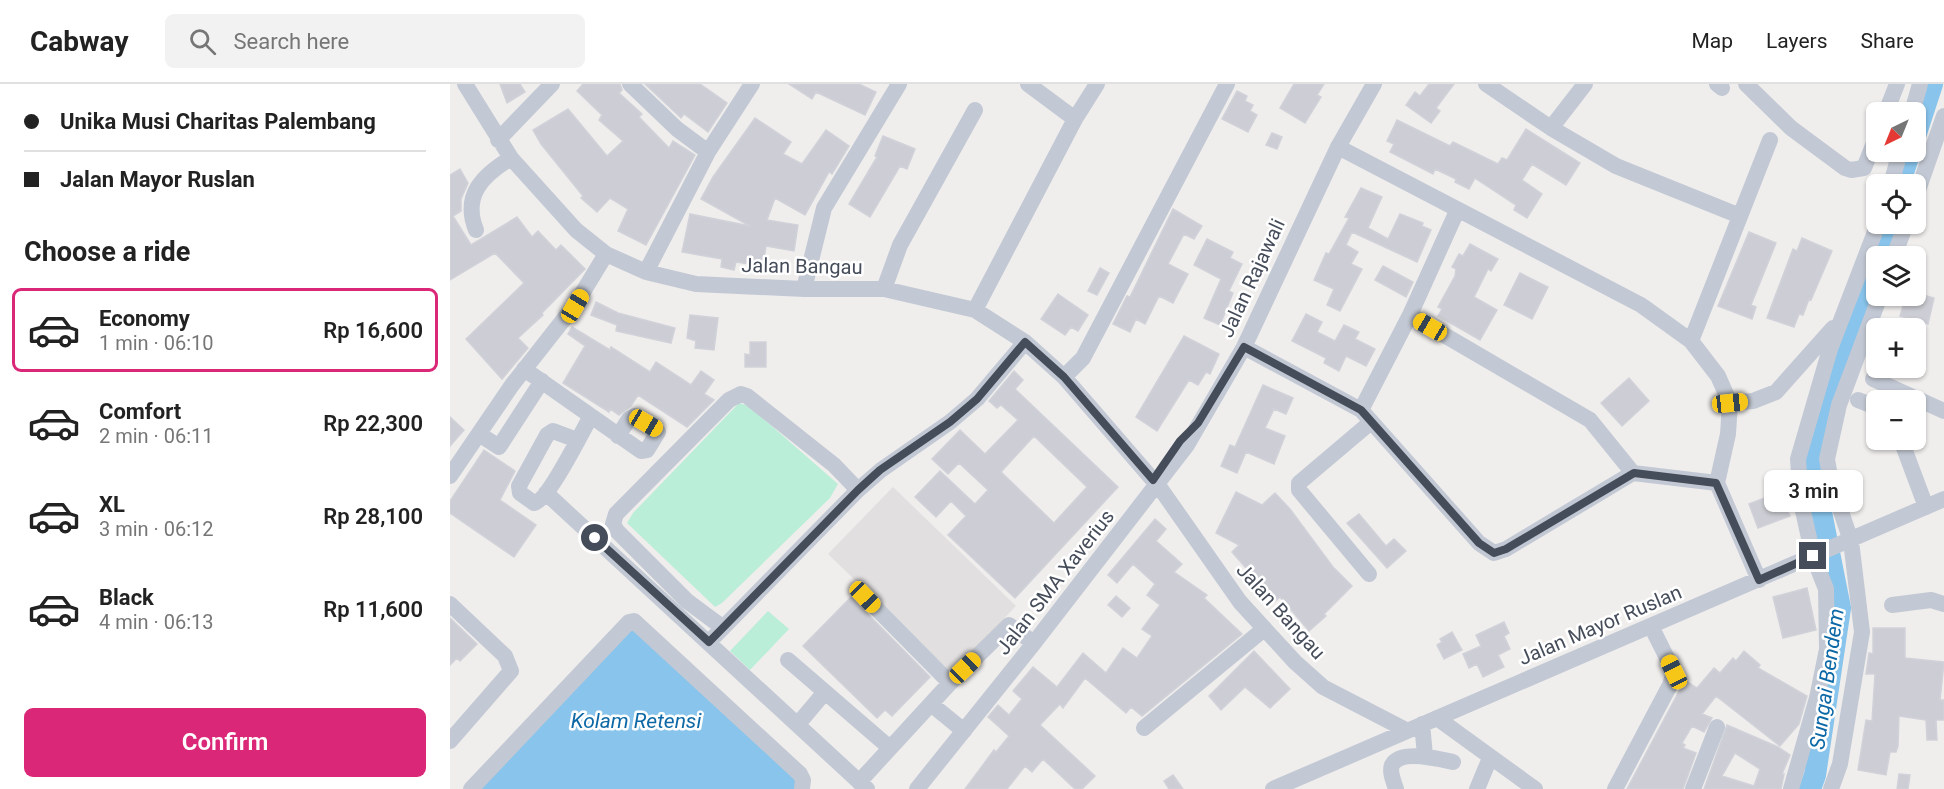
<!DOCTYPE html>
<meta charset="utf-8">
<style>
body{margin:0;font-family:Roboto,sans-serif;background:#f2f2f2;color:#222;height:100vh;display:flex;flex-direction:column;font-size:22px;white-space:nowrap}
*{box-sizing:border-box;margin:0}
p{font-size:20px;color:#767676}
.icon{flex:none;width:33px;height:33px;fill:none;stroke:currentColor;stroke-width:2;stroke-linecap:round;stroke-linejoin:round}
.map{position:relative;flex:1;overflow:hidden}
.side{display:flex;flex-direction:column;background:#fff;width:450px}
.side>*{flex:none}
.banner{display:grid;align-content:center;height:132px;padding:0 24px;background:#fff}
.needle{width:39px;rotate:223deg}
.controls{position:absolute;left:1416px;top:18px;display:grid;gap:12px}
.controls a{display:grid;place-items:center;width:60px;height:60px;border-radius:9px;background:#fff;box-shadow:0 2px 4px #0004;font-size:30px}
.end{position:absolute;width:27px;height:27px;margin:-14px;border:8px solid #464d5a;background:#fff;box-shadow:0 0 0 3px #fff}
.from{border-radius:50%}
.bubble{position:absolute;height:42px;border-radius:9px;background:#fff;box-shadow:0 2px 4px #0004;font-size:20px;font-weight:600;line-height:42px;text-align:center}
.car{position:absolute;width:18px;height:36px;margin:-18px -9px;border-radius:8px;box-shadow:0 0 4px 2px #0007;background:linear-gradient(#f5c518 24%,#345 0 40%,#f5c518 0 76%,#345 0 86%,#f5c518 0)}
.banner b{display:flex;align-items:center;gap:21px;height:57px;font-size:22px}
.banner b+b{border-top:2px solid #e0e0e0}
.banner i{width:15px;height:15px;background:#222}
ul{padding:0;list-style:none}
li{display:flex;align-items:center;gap:18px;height:84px;margin:0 12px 9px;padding:0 12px;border:3px solid transparent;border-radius:9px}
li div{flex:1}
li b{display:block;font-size:22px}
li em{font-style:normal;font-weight:600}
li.selected{border-color:#db2777}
li>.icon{width:54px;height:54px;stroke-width:1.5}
h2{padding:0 24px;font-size:27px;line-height:72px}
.cta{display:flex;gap:12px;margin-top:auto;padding:12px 24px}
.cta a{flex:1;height:69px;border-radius:9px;background:#db2777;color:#fff;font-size:24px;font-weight:600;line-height:69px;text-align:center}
header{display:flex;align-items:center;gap:36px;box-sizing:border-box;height:84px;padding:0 30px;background:#fff;border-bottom:2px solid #e0e0e0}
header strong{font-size:28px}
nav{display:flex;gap:33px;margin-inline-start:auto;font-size:21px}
.search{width:420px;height:54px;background:#f2f2f2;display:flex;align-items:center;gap:15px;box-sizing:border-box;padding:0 21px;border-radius:9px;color:#767676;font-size:22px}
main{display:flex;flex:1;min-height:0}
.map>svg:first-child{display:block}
</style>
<header>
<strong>Cabway</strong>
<div class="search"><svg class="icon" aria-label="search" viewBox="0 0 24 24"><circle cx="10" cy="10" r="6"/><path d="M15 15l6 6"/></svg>Search here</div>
<nav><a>Map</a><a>Layers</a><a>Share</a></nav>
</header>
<main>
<section class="side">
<div class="banner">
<b><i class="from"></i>Unika Musi Charitas Palembang</b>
<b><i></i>Jalan Mayor Ruslan</b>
</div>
<h2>Choose a ride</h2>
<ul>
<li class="selected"><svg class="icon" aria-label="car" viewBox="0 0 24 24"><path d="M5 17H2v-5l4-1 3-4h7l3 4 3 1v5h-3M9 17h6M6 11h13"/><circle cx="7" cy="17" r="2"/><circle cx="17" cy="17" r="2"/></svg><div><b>Economy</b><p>1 min · 06:10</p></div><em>Rp 16,600</em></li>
<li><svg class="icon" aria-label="car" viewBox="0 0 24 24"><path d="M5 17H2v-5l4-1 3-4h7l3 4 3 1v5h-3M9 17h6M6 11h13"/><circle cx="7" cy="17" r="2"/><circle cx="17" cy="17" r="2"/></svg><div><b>Comfort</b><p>2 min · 06:11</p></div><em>Rp 22,300</em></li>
<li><svg class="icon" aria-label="car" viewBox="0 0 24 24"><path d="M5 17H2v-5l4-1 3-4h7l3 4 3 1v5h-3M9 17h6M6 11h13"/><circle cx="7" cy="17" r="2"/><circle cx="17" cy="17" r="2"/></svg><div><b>XL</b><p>3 min · 06:12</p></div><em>Rp 28,100</em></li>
<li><svg class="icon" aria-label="car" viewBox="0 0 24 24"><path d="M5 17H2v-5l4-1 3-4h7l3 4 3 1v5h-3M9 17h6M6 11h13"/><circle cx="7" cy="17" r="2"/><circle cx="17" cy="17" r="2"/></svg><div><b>Black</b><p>4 min · 06:13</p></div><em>Rp 11,600</em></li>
</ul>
<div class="cta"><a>Confirm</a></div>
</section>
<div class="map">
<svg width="1494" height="705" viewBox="0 0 1494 705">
<rect width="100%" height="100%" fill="#f0eeed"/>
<path fill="#e1dfdf" d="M443,403L566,522L501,589L378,470Z"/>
<path fill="#bbeed8" d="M289,319L299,322L388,400L380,414L272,519L265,523L177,439L183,429Z
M318,527L339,545L300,586L280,567Z"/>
<path fill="#88c4eb" d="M183,541L348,696L346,705H27Z"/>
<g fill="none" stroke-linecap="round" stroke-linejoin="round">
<path stroke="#88c4eb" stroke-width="22" d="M1466,49L1482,0
M1449,100L1460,68
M1360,705L1365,691L1390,524L1368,413L1362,365L1436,140"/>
</g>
<path fill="#cdced5" stroke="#d1d2d9" stroke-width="1.5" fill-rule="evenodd" d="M50,0H70L75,8L57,19Z
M133,0H170L172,6L169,9L192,30L189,33L219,64L223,57L245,71L196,161L168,147L178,125L160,114L147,128L131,114L133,112L91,60L83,46L118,25L157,72L173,57L149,36L152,31L127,7Z
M195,0H250L277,19L258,48L234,30L231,34Z
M339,0H409L426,8L415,31L366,8L362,15Z
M844,0H874L867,11L871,13L855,39L830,24Z
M979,0H1004L986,24L990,27L981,39L956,21L965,8L970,12Z
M787,7L797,12L795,17L803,21L800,27L807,31L798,48L772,35Z
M305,34L341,58L333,70L352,80L376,46L399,62L382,90L379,88L355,131L325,114L317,136L348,141L344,167L316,162L313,182L286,178L284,186L271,183L272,175L232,168L240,130L300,142L251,115L263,93Z
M947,36L1000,62L1003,58L1048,80L1052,74L1057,76L1076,45L1130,79L1116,101L1082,80L1072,96L1092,110L1077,134L1064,126L1066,121L1025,94L1019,105L1005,98L1006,95L985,85L983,90L940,68L944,60L937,57Z
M822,49L832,53L827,65L816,61Z
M433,52L465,65L457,85L450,82L420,133L399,120L427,73L425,72Z
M10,85L18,99L11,115V127L3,132L21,161L67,133L82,153L88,147L106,166L111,161L135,185L92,229L93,231L68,254L78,264L52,295L16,255L74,199L45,169L0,196V91Z
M911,104L932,113L918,144L938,155L950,130L973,139L972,142L981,146L967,178L902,148L896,161L908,168L901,180L912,185L890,227L877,221L884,205L864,196L876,169L879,170L899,134L895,133Z
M723,125L752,142L744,155L734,150L718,180L738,190L723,219L709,212L695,240L686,235L680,248L663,240L677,212L680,213Z
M1299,148L1326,159L1301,221L1306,223L1302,235L1268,222Z
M1352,154L1382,167L1361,216L1359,215L1353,231L1349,230L1344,243L1317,234L1343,165L1347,167Z
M757,155L783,168L780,174L792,180L779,207L783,209L770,241L754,234L771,195L744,181Z
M1020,160L1048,175L1041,187L1038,185L1024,213L1047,226L1030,256L988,232L992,225L988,223L1005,192L1006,185L1002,183L1009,170L1013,172Z
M933,182L963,198L956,213L925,196Z
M650,184L659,189L647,211L638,207Z
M1070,189L1098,203L1082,235L1054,221Z
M1466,209L1484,214L1478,240L1450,232L1456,212H1466Z
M608,210L638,231L628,247L621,243L615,251L591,235Z
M146,218L168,229L225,244L221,259L166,247L167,241L141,231Z
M856,230L872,238L867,248L885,257L894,241L909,248L905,255L925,265L916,282L896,272L889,287L874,279L876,274L842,257Z
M240,231L268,234L264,266L245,264L246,257L237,254Z
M122,243L160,266L161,263L200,288L206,278L241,301L251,287L264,296L254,310L264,316L237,343L188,311L181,322L169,331L160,325L159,328L113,299L135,262L118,250Z
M734,252L769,270L760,290L756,288L748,301L739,296L707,347L686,333Z
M300,258H316V283H295V270L300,271Z
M564,287L573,296L565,305L668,403L565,514L498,451L516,432L501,417L486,433L465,413L490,387L525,420L538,406L509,379L498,390L482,375L510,346L535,370L568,336L551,321L547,324L539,317ZM584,352L637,403L604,439L551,388Z
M1179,294L1199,317L1172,342L1151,319Z
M813,301L843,314L836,330L824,325L815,344L835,352L824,380L796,368L787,389L771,382L780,361L785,363Z
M0,333L14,346L0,362Z
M34,366L65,387L50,416L86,441L64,473L0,429V417Z
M786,408L812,421L825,409L840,425L883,483L902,502L874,530L876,532L859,547L830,513L824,518L814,507L818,504L805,489L802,491L782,468L789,461L766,449Z
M1330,408L1340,432L1308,444L1299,420Z
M909,430L936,462L944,455L956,467L937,484L897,439Z
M705,435L716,445L706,457L732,480L724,488L757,511L754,514L792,550L692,632L681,623L676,629L635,594L613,624L610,620L590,641L645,692L632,705H625L593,675L582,688L575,682L557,705H515L544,666L546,668L559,652L538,633L548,621L559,631L572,615L563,607L583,583L607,603L633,569L656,589L673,564L687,574L702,552L692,545L710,521L697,511L705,500L683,480L667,499L658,491Z
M1357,504L1366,546L1333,554L1323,513Z
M403,511L408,520L480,593L442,632L435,626L427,634L353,562Z
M666,512L680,524L672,533L658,521Z
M0,534L27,560L10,577L7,574L0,581Z
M1054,538L1059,549L1054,552L1060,565L1048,571L1054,583L1033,593L1027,580L1019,584L1013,570L1031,562L1026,551Z
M1423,544H1455V574L1494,578L1490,616H1494V636H1486L1487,656H1477L1476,636L1449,632L1448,662L1446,668H1440L1436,691L1408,686L1416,636L1422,637L1425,590H1416L1419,569L1423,570Z
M1002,548L1012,566L994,575L987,561L992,558L990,555Z
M804,567L840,605L820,624L795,603L771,626L759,612Z
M1294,567L1310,581L1308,584L1357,612L1349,640L1330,662L1266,612L1252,630L1262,634L1254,648L1242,642L1232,659L1235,661L1233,664L1246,669L1233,705H1177L1235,596L1247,604L1264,584L1270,589L1283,574L1286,577Z
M1277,641L1328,663L1340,671L1332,690H1334L1331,705H1254ZM1285,669L1310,685L1304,702L1272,692Z
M1449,690L1460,691L1458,705H1447Z
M723,691L733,705H719L714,697Z"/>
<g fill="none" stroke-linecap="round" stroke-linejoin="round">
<path stroke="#c3c9d4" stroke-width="16" d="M15,0L61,74L126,146L156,170L196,188L246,200L354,205H434L525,226L575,258L614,293L703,396
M180,0L227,45L258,68
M578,0L625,35
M1036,0L1101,44L1166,82L1290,132
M1267,0L1272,4
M1296,0L1341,44L1395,84L1401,86L1414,84L1426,54
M1436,28L1447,0
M1462,28L1470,0
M1101,44L1135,0
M48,56L102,0
M888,63L1191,221L1241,257L1268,292L1280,319L1278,350L1267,399L1309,496
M1441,100L1450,68
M1466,112L1494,32
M1007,127L960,231L1140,336L1183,389L1267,399
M26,146C12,111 33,91 61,74
M1444,172L1456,140
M196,188L258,68L302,0
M354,205L374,124L449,0
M434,205L450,161L525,26
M525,226L625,35L647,0
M1241,257L1320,56
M794,263L911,326L1029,459L1044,469L1056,465L1183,389
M74,285L141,332C132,348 98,417 84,419L70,409L69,402L97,351L103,347L127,356
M614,293L633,274L777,0
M1423,295L1494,327
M1408,316L1426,323
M1280,319L1303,317L1326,308L1383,244
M911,326L960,231
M141,332L191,367L197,366L208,348L185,332L179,335L168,352
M29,350L49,363L92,297
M1451,356L1476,423
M0,392L62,301L125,221L156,170
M708,401L790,518L845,578L873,603L956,646
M96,409L417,705
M919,490L849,406V399L921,338
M415,513L500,599
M0,520L55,572L61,587L0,657
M1442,521L1481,516L1494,520
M272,543L237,517L167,447L163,440L166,430L279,316L291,310L297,312L384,381L408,406
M259,558L408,406L431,386L500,338L527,315L575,258
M338,576L440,664
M481,620L514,647
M987,634L1085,705
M348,640L375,608
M972,640L975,671
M694,644L814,545
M409,698L500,599L559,541L584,559
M21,705L179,538L184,537L350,690L353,696L352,705
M467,705L584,559L737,361L794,263L888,63L924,0
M823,705L1494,415
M946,705C944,698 939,688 942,681C950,665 990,675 1003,678
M1027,705L1040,674
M1165,705L1220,601L1224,588L1201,542
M1243,705L1267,643
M1341,705L1367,614L1377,565L1376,505L1363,472L1351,418L1348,375L1380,265L1428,140
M1381,705L1390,680L1412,548L1401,457L1381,398L1377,375L1389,321L1430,212"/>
</g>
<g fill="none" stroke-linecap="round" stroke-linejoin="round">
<path stroke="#464d5a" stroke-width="8" d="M145,454L259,558L408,406L430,386L500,338L527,315L575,258L614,293L703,396L730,357L748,339L794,263L911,326L1029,459L1044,469L1056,465L1184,389L1266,399L1309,496L1363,472"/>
</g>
<g text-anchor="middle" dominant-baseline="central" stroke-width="5" stroke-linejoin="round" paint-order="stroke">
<g font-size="20" fill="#464d5a" stroke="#fff">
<text transform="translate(352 182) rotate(1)">Jalan Bangau</text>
<text transform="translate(802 194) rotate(-65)">Jalan Rajawali</text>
<text transform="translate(605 498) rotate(-52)">Jalan SMA Xaverius</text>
<text transform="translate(831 527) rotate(48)">Jalan Bangau</text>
<text transform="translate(1150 541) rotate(-23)">Jalan Mayor Ruslan</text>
</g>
<g font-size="21" font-style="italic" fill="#0d69a6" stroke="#fff">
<text transform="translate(1377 595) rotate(-82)">Sungai Bendem</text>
<text x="186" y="637">Kolam Retensi</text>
</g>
</g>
</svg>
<div class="controls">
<a><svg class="needle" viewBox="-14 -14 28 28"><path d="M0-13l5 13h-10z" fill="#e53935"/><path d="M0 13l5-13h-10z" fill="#767676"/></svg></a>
<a><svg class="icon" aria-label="locate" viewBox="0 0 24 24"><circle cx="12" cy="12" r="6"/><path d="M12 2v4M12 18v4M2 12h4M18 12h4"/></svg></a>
<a><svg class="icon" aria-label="layers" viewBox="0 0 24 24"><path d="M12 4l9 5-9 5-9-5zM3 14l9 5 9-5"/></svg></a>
<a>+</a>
<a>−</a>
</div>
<i class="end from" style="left:145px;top:454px"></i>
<i class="end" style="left:1363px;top:472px"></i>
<div class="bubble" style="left:1314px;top:386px;width:99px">3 min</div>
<i class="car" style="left:125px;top:222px;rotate:31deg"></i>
<i class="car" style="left:980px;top:243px;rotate:300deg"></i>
<i class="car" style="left:1280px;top:319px;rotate:84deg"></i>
<i class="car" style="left:196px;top:339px;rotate:120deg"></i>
<i class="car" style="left:415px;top:513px;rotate:136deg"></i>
<i class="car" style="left:515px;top:584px;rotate:46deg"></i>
<i class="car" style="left:1224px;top:588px;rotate:334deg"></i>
</div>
</main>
